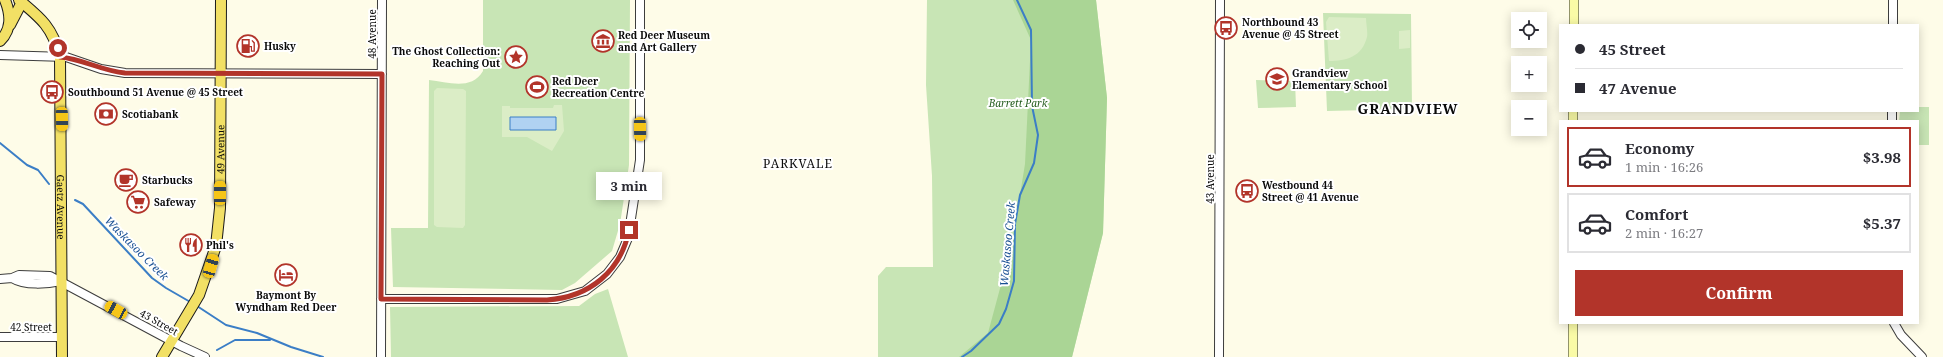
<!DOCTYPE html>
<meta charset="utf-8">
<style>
body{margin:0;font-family:"Noto Serif",serif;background:#f7f7f7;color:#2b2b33;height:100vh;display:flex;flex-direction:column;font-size:15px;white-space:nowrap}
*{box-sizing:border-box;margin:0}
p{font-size:13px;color:#7c7c81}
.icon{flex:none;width:22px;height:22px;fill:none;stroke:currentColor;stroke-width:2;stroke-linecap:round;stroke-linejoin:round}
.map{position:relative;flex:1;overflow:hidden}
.side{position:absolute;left:1559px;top:120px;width:360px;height:204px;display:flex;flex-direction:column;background:#fff;border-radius:0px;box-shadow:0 2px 10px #0003}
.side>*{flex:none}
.guide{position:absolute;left:1559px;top:24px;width:360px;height:88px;border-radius:0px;box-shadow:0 2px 10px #0003;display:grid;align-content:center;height:88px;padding:0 16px;background:#fff}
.tools{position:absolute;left:1511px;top:12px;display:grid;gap:8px}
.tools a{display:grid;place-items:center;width:36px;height:36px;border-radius:0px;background:#fff;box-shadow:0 2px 10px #0003;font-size:20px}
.end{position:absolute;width:18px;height:18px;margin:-9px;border:5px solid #b2342a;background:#fff;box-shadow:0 0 0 2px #fff}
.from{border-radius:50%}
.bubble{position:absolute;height:28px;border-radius:0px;background:#fff;box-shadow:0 2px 10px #0003;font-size:13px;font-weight:700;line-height:28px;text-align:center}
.car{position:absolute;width:12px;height:24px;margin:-12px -6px;border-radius:5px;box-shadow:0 0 3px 1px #0007;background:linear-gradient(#f5c518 24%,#345 0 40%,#f5c518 0 76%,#345 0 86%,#f5c518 0)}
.guide b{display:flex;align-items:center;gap:14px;height:38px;font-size:15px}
.guide b+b{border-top:1px solid #e1e1e2}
.guide i{width:10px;height:10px;background:#2b2b33}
ul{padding:7px 0 0;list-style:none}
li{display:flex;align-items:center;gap:12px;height:60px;margin:0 8px 6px;padding:0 8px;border:2px solid #e1e1e2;border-radius:0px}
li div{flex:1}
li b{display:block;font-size:15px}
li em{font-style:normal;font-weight:700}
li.selected{border-color:#b2342a}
li>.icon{width:36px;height:36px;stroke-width:1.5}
.action{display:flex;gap:8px;margin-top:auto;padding:8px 16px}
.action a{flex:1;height:46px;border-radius:0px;background:#b2342a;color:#fff;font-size:16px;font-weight:700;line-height:46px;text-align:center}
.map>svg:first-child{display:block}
</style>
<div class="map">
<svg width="1943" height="357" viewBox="0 0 1943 357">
<rect width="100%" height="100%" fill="#fefce8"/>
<path fill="#c8e5b5" d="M483,0H630L629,165L620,224L612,251L575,283L562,290L393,287L391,228H428L429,80C448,82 471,91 483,71Z
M927,0H1096L1107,98L1103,233L1072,357H878V276L886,267H933L932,176L926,85Z
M1323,13L1411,14L1412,109L1327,111Z
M1256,80L1295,81L1296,107L1258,108Z
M1918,107H1929V145H1918V121H1899L1900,111H1918Z
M608,289L628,357H391L390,307L579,306L595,294Z"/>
<path fill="#aad595" d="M1013,0H1096L1107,98L1103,233L1072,357H959L988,333L1012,244L1025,164L1031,40Z"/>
<path fill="#dbedc6" d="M1329,17L1366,18C1366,24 1368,32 1367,37C1362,57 1346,61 1329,61L1326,22Z
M1410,30V48L1399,49V31Z
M437,88L463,89L466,91L465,225L463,228L437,227L434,225V91Z
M554,105H562L564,131L552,151L527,137H502V106H510V108H553Z"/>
<path fill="#b0d2f2" stroke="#3b7ec6" d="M510,117H556V130H510Z"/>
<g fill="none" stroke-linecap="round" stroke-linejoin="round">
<path stroke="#3b7ec6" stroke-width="2" d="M0,143L27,165L38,170L49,184
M75,200L83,204L152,278L166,288L192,303
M197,306L226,325L257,333L291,347L323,357
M217,350L235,340H270
M962,357L971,351L999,324L1006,309L1014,281L1015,224L1020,195L1034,163L1038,135L1032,106L1031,30L1017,0"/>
<g stroke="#3d3d3d" stroke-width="10">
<path id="tertiary" d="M1893,0V25
M0,55L66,57L101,69L125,73L382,74
M1892,121V111
M12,278C25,286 47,284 61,281
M0,279L12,278L19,275L50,276L181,346L205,357
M381,299H557L585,291L607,274L620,257L628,238L640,160V0
M1894,323L1901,335L1922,357
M0,337H62
M381,357L382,0
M1219,357L1220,0"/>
</g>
<g stroke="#2c2c2c" stroke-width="10">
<path id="secondary" d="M1574,25V0
M1573,121V111
M1573,357V323"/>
</g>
<g stroke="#1b1b1b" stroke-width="12">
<g id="primary">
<path id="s1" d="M19,0C41,18 53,28 60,57L62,357"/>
<path d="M10,25L22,2"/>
<path d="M0,41C12,29 11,15 5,0"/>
<path id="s2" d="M162,357L199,295L216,246L220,208L221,0"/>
</g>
</g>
<use href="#tertiary" stroke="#fff" stroke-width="8"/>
<use href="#secondary" stroke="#fafba6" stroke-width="9"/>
<use href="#primary" stroke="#f2e065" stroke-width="10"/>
</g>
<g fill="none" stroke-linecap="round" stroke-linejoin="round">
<path stroke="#b2342a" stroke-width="5" d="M58,48L60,57C83,59 102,71 125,73L382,74L381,299L547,300C590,297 621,271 629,230"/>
</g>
<defs>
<g id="bus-ring" transform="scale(1.15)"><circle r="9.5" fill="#fff" stroke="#b2342a" stroke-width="1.5"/><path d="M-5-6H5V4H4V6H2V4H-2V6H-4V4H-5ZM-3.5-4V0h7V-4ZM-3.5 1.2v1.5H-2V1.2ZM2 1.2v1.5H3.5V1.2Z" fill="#b2342a"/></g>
<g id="museum-ring" transform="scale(1.15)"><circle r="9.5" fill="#fff" stroke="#b2342a" stroke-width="1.5"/><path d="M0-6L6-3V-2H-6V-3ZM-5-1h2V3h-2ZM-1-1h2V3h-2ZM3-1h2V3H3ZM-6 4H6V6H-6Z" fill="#b2342a"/></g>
<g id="fuel-ring" transform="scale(1.15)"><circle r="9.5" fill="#fff" stroke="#b2342a" stroke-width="1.5"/><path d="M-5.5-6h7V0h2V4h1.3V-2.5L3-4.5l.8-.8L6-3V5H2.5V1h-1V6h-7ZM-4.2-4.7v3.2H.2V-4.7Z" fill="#b2342a"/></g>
<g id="sight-ring" transform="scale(1.15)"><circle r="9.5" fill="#fff" stroke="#b2342a" stroke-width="1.5"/><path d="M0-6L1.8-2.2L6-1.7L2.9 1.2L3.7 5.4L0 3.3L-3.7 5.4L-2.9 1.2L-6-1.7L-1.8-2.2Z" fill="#b2342a"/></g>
<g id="school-ring" transform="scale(1.15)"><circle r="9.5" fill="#fff" stroke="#b2342a" stroke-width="1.5"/><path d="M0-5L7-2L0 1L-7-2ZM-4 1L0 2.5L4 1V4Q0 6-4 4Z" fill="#b2342a"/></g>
<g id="stadium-ring" transform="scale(1.15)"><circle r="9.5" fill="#fff" stroke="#b2342a" stroke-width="1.5"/><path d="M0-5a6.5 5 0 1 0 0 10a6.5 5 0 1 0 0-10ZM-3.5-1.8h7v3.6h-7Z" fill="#b2342a"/></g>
<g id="bank-ring" transform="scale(1.15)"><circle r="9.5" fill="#fff" stroke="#b2342a" stroke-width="1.5"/><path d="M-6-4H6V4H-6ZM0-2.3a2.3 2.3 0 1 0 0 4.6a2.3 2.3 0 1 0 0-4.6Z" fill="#b2342a"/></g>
<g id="cafe-ring" transform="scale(1.15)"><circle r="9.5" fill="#fff" stroke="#b2342a" stroke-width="1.5"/><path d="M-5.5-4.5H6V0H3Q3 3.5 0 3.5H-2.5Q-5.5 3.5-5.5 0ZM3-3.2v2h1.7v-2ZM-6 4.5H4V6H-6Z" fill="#b2342a"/></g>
<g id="supermarket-ring" transform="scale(1.15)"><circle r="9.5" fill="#fff" stroke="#b2342a" stroke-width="1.5"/><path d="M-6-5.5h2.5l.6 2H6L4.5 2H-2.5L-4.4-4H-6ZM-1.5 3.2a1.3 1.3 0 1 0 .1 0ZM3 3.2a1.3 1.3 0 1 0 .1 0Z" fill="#b2342a"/></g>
<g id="restaurant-ring" transform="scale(1.15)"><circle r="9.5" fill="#fff" stroke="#b2342a" stroke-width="1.5"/><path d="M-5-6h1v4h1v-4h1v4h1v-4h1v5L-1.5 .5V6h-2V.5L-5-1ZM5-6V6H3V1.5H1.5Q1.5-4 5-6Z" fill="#b2342a"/></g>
<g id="hotel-ring" transform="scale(1.15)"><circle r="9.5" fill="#fff" stroke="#b2342a" stroke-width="1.5"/><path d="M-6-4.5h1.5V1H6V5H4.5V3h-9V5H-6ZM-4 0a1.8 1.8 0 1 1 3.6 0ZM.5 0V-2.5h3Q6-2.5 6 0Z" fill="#b2342a"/></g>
</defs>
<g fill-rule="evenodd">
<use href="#bus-ring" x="1226" y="28"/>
<use href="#museum-ring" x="603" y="41"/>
<use href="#fuel-ring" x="248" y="46"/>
<use href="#sight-ring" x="516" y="57"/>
<use href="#school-ring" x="1277" y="79"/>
<use href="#stadium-ring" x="537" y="87"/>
<use href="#bus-ring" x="52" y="92"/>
<use href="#bank-ring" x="106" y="114"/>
<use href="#cafe-ring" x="126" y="180"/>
<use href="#bus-ring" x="1247" y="191"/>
<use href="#supermarket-ring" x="138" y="202"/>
<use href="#restaurant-ring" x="191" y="245"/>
<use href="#hotel-ring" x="286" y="275"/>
</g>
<g text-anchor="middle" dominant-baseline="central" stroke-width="4" stroke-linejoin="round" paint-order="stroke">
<g font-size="10" font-weight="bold" fill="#0a0a0a" stroke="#fff" text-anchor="start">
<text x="1242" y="22">Northbound 43<tspan x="1242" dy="12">Avenue @ 45 Street</tspan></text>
<text x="618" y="35">Red Deer Museum<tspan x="618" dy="12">and Art Gallery</tspan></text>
<text x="264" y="46">Husky</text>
<text x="500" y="51" text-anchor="end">The Ghost Collection:<tspan x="500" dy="12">Reaching Out</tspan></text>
<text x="1292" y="73">Grandview<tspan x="1292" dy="12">Elementary School</tspan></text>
<text x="552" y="81">Red Deer<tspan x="552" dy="12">Recreation Centre</tspan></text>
<text x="68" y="92">Southbound 51 Avenue @ 45 Street</text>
<text x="122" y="114">Scotiabank</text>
<text x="142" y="180">Starbucks</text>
<text x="1262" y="185">Westbound 44<tspan x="1262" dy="12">Street @ 41 Avenue</tspan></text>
<text x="154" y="202">Safeway</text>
<text x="206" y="245">Phil's</text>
<text x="286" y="295" text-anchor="middle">Baymont By<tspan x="286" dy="12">Wyndham Red Deer</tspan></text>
</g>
<g font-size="10" fill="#0a0a0a" stroke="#fff">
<text transform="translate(372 34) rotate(-90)">48 Avenue</text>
<text stroke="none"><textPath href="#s2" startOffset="221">49 Avenue</textPath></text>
<text transform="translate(1210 179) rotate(-90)">43 Avenue</text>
<text stroke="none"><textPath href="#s1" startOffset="222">Gaetz Avenue</textPath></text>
<text transform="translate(159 322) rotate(29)">43 Street</text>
<text x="31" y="327">42 Street</text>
</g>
<g font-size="10" font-style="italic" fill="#255d1f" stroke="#fff">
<text x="1018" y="103">Barrett Park</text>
</g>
<g font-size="11" font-style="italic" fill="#1b5194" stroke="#fff">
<text transform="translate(1007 244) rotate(-85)">Waskasoo Creek</text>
<text transform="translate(137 248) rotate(45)">Waskasoo Creek</text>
</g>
<g font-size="12" letter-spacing="1" fill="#0a0a0a" stroke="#fff">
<text x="798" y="163">PARKVALE</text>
</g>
<g font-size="14" font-weight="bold" letter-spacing="1" fill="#0a0a0a" stroke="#fff">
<text x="1408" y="108">GRANDVIEW</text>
</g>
</g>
</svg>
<div class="tools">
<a><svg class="icon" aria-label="locate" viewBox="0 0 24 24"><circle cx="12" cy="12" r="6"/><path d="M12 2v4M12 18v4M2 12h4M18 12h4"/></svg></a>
<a>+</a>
<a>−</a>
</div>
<i class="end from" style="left:58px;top:48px"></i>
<i class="end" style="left:629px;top:230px"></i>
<div class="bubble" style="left:596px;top:172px;width:66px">3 min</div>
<i class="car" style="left:62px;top:119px;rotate:179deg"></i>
<i class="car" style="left:640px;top:129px;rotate:179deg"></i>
<i class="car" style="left:220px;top:193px;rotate:0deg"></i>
<i class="car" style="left:211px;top:266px;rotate:16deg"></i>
<i class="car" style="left:116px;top:310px;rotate:299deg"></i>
<div class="guide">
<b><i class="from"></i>45 Street</b>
<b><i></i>47 Avenue</b>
</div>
<section class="side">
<ul>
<li class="selected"><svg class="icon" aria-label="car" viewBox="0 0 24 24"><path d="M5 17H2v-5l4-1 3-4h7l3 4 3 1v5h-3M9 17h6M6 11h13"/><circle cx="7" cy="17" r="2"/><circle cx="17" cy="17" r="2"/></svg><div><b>Economy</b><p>1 min · 16:26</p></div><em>$3.98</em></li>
<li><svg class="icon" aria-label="car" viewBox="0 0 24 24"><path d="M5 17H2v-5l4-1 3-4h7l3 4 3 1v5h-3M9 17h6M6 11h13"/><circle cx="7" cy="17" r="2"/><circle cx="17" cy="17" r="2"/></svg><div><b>Comfort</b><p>2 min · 16:27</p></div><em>$5.37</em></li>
</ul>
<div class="action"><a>Confirm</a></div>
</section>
</div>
